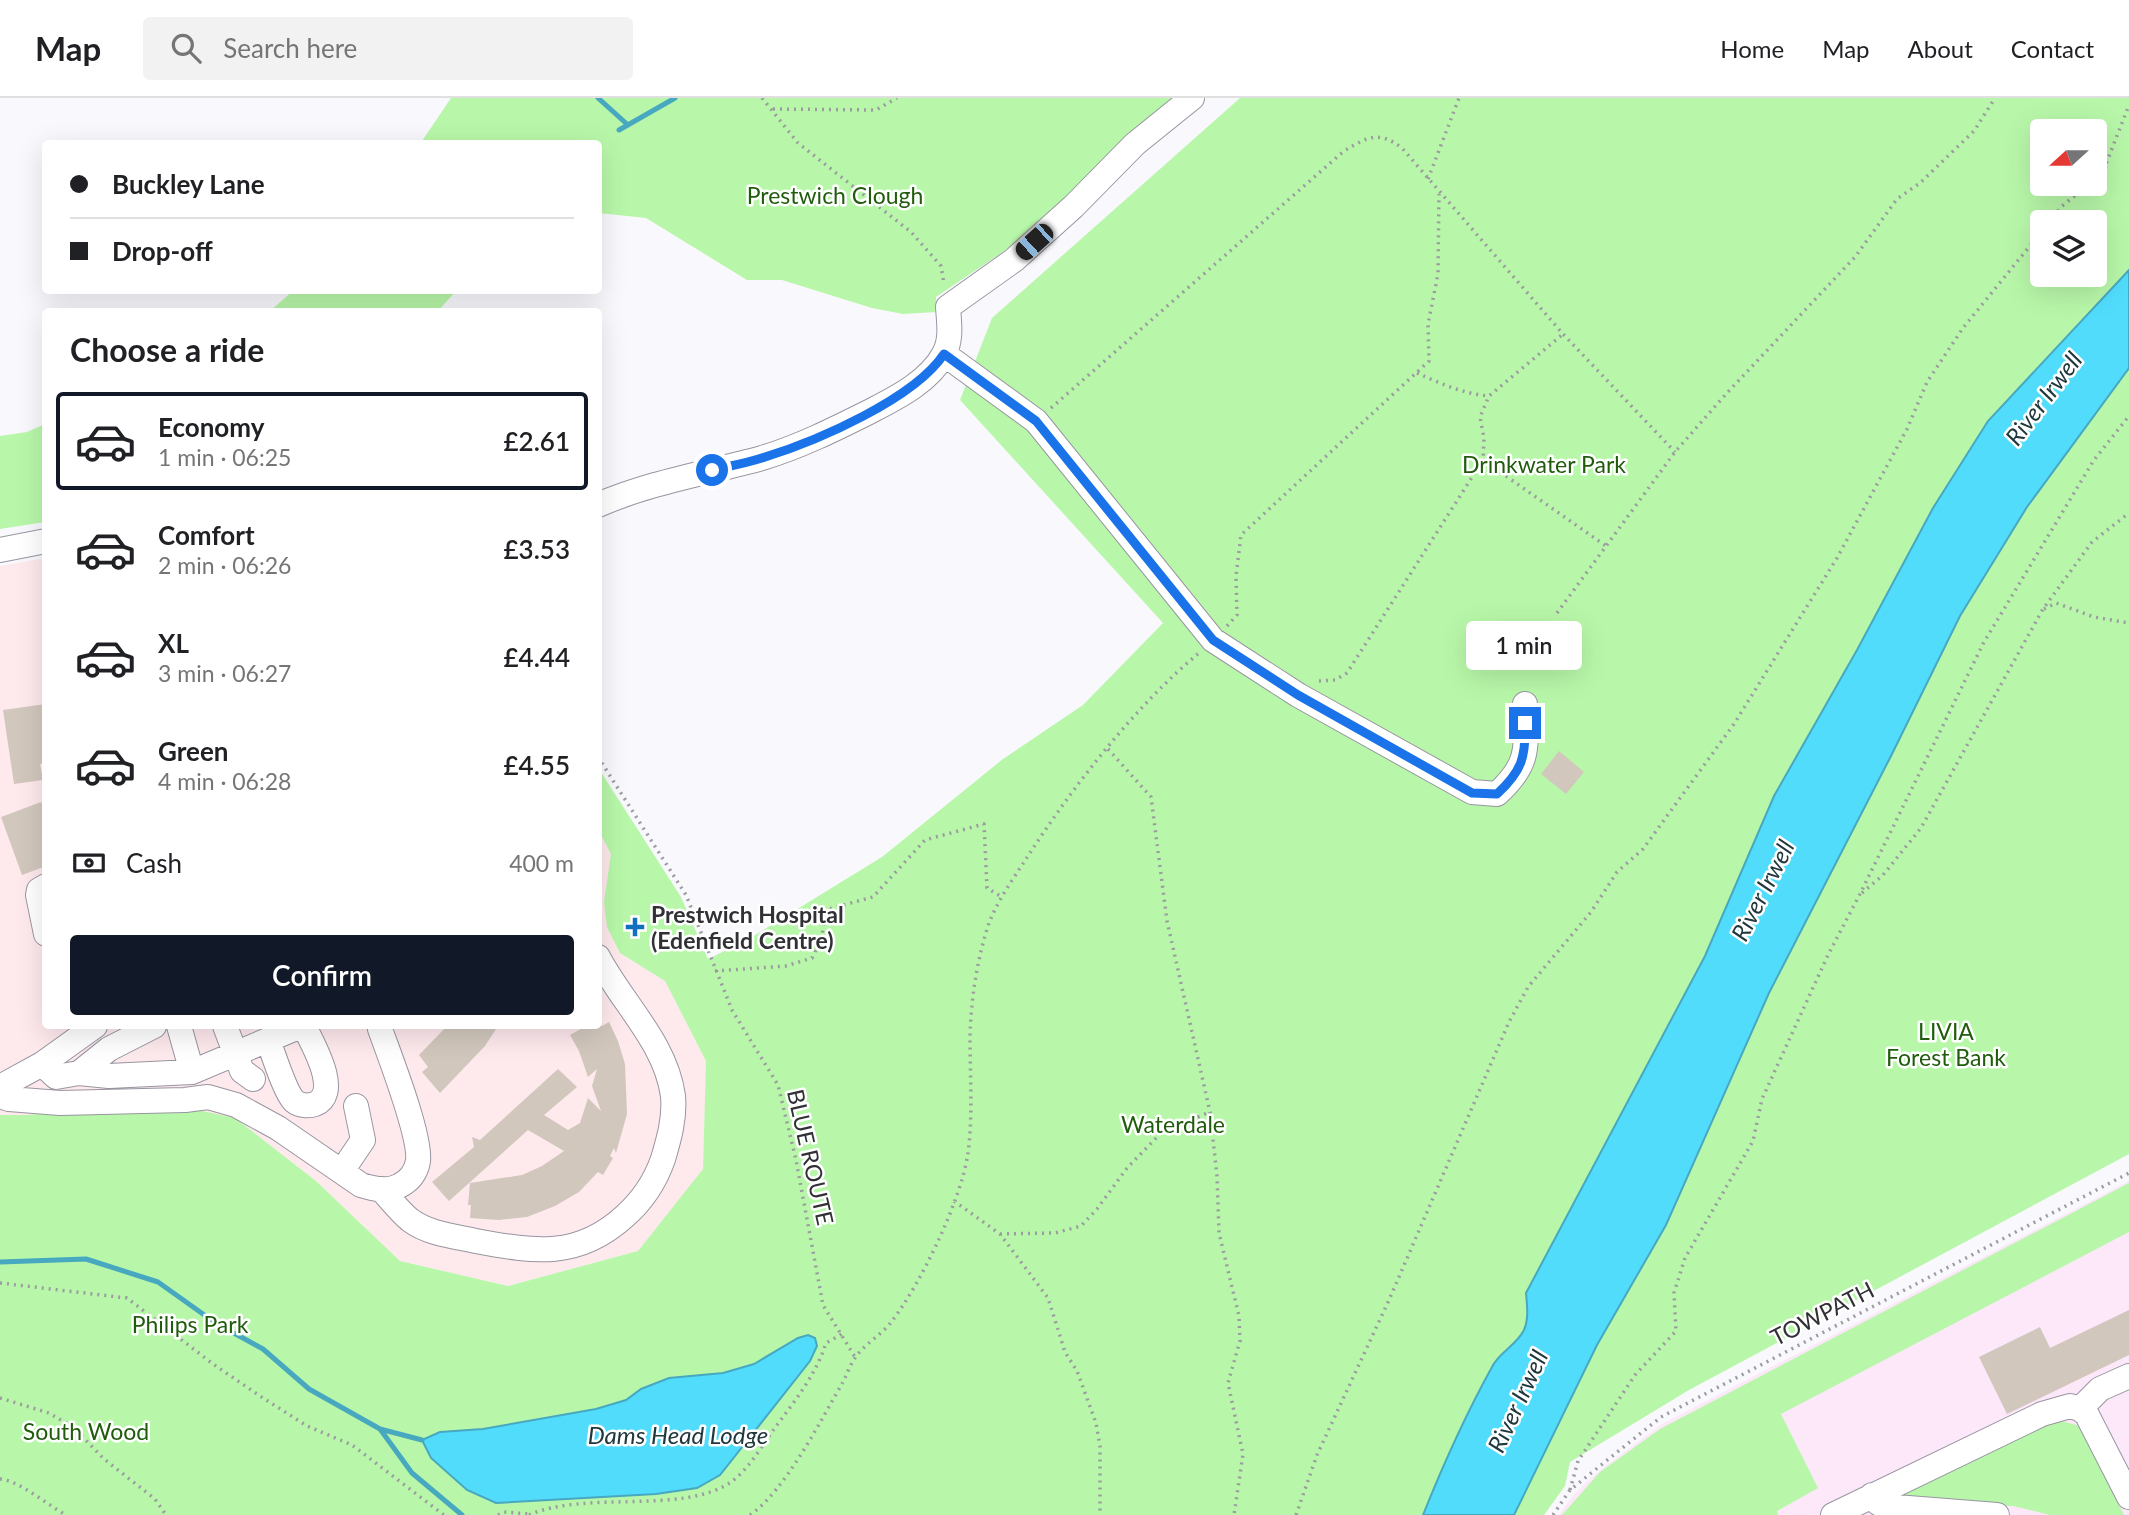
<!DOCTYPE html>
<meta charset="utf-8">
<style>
body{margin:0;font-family:Lato,sans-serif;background:#f2f2f2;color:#202124;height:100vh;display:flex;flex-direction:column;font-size:26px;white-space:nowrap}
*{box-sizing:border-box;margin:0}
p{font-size:23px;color:#757577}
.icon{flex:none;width:38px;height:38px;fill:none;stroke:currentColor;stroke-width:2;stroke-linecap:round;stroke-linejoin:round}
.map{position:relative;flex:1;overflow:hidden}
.drawer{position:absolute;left:42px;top:210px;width:560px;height:721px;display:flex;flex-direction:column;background:#fff;border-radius:7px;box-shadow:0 7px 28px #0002}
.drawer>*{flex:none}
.hud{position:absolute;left:42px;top:42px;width:560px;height:154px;border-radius:7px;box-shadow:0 7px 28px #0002;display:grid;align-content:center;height:154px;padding:0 28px;background:#fff}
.needle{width:46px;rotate:249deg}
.fabs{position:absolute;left:2030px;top:21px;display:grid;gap:14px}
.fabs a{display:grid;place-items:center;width:77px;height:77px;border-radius:7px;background:#fff;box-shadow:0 7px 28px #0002;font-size:35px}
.end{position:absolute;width:32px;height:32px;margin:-16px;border:9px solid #1a73e8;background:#fff;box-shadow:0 0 0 4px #fff}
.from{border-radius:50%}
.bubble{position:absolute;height:49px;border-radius:7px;background:#fff;box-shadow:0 7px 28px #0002;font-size:23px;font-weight:600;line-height:49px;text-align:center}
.car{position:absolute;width:21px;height:42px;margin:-21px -10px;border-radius:9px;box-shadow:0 0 5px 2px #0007;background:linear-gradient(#222 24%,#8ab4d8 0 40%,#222 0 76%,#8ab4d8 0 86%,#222 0)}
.hud b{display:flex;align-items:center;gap:24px;height:66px;font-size:26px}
.hud b+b{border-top:2px solid #e0e0e0}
.hud i{width:18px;height:18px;background:#202124}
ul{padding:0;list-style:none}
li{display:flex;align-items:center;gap:21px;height:98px;margin:0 14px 10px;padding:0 14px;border:4px solid transparent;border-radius:7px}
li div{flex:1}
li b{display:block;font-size:26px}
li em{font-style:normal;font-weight:600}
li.on{border-color:#111827}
li>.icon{width:63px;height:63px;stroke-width:1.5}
h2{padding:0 28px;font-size:32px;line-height:84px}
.pay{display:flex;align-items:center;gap:18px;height:77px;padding:0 28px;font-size:26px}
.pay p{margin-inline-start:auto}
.cta{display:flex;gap:14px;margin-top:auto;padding:14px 28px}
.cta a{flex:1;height:80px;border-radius:7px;background:#111827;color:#fff;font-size:28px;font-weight:600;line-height:80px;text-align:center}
header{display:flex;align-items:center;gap:42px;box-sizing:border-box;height:98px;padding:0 35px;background:#fff;border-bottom:2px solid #e0e0e0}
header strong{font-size:33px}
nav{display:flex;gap:38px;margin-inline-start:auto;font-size:24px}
.search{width:490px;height:63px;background:#f2f2f2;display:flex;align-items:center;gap:18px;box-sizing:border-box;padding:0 24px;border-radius:7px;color:#757577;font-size:26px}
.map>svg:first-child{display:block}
</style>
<header>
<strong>Map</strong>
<div class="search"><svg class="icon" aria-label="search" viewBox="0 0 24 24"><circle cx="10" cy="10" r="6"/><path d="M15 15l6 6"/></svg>Search here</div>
<nav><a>Home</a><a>Map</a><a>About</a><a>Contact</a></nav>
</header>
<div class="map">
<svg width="2129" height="1417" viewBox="0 0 2129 1417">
<rect width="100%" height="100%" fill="#f9f8fd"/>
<path fill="#fce8f9" d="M2129,1083V1417H1559L1574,1396L1600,1372L1662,1326Z"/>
<path fill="#fee9ed" d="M45,460L46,928H598L599,700L665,883L706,963L703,1072L638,1153L508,1188L400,1163L316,1083L235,1020L0,1017V468Z"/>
<path fill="#b8f7a9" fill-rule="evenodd" d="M451,0H1176L1013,147L936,199V214L903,216L872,210L782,182H747L646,120L599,115L598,46H420Z
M1240,0H2129V172L1988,323L1933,410L1857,552L1774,698L1705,858L1526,1195C1527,1207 1529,1221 1524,1232C1517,1247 1499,1254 1492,1269C1466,1316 1443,1367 1423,1417H0V1017H28L165,1005L235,1020L316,1083L400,1163L508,1188L638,1153L703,1071L706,963L665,883L620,855L607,829L604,804L611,756L599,733V671L681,799L708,861L747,842L882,759L1003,661L1083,607L1163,525L960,302L992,220ZM2042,33H2095V86H2042ZM2042,124H2095V177H2042Z
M294,192H456V193L438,213H270Z
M2129,270V1056L1689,1292L1570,1364L1565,1388L1544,1417H1514L1597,1247L1666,1127L1769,895L1891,658L1960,518L2027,409Z
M45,326V424L0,431V338L27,334Z
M2129,1085V1134L1781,1316L1818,1390L1777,1413L1778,1417H1562L1600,1374L1660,1331Z
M2058,1322L2080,1328L2124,1417H2050L2013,1408L1911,1407L1902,1399L1908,1393Z"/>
<path fill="#51dcfc" stroke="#47a8c0" stroke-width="2" d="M2129,172V270L2027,409L1960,518L1891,658L1769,895L1666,1127L1597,1247L1514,1417H1423C1443,1367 1466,1316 1492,1269C1499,1254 1516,1248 1524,1232C1529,1221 1527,1207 1526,1195L1705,858L1774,698L1857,552L1933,410L1988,323Z
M808,1237L815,1240L817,1248L810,1263L720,1377L697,1390L656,1396L496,1405L467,1392L431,1360L422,1342L440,1334L483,1331L596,1311L626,1302L641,1291L669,1280L723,1275L754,1266L798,1240Z"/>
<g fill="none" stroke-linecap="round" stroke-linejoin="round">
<path stroke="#47a8c0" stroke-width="5" d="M598,0L628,27
M619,32L675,0
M0,1164L86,1161L158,1184L217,1226L263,1251L309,1291L380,1331L412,1375L462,1417
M380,1331L422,1342"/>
</g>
<path fill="#d1c7bd" d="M46,606V665L40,666L43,682L14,686L3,612Z
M1559,653L1584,674L1566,696L1541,676Z
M41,704L46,715V768L22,777L1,719Z
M609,924L618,943L625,966L627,1016L616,1055L614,1050L610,1058L613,1060L603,1077L598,1074L579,1094L555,1108L527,1119L499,1122L470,1120L471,1107H468L470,1085L522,1077L542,1068L564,1053L528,1032L449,1103L432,1084L474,1049L472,1039L480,1042L558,971L577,989L544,1017L568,1032L580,1025L588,1000L601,1013L592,988L597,971L588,979L579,953L570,937L586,928H602Z
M447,928H498L485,948L440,995L422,974L428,969L419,957Z
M2129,1212V1257L2007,1316L1979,1259L2040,1229L2050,1250Z"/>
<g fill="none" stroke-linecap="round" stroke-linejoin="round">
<g stroke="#9895a1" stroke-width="26">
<path id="minor" d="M944,256L1036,323L1213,542L1298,597L1472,694L1497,696C1531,665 1526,649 1525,606
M598,407C651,384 707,375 762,360C799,349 835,331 869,314C896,300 929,284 944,256C952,241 949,225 948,209L1014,162L1074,108L1135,46L1192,0
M0,452L46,443
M46,788L39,792L38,797L46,836
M179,928L192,974
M225,928L242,973L253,981
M268,942C273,955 285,994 294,1003C300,1008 309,1008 315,1006C342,995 312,945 304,928
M42,966L56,979L79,975L109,978L192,974L301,928
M79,975L109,951L154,928
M0,989L42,966L95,928
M0,998L9,1001L60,1005L185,1002L208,999L236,1007L278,1030L361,1087C374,1091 386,1094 399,1088C409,1083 416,1075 418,1063C421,1038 390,959 380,931
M342,1073L363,1042L356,1008
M381,1091C390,1101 400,1114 410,1122C429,1136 453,1138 476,1143C535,1154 578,1161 625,1118C643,1102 655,1084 663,1061C669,1041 675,1020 673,998C666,945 622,905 598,859
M2080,1311L2087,1317L2129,1399
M1872,1397L1878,1405L1883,1408L1997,1417
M1833,1417L2042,1316L2070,1308L2080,1311L2100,1291L2129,1278"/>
</g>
<path stroke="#9c9ba0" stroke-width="3.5" stroke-dasharray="2 5" stroke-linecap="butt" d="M762,0L798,45L911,134L941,168L944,186
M773,11L876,12L897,0
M1428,81L1459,0
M2095,82L2102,76L2129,7
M2049,124L2062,108L2090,86
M1417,275C1439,285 1464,296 1489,298
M1051,310L1344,53C1368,39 1378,32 1402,50L1563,236L1675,354
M1483,362L1606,448
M2044,511L2056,505L2094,519L2129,525
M1557,515L1675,354L1726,296L1855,159L1897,101L1920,85L1974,33L1995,0
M1227,528L1237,517L1236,478L1241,437L1429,263L1428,226L1438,176L1439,96
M1319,583L1335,582L1347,575L1483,362L1484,340L1480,319L1489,298L1563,236
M1108,651L1151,699L1167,823L1210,1014L1217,1078L1219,1135L1239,1218L1240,1243L1228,1285L1243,1356L1234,1417
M598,659L686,797L732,912L778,987L796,1062L823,1207L855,1259
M1862,795L1883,777L1921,730L2043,511L2092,444L2129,415
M715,873L786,868L812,860L822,839L825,812L873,799L925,742L984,726L987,790L1002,799
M954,1103L1000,1136L1048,1200L1065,1254L1077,1273L1096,1325L1100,1348V1417
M1000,1136L1055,1135L1081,1128L1097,1111L1127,1070L1162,1034L1210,1014
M0,1185L127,1200L213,1266L263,1300L307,1328L352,1347L444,1417
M0,1300L49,1315L73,1329L104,1361L155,1401L166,1417
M0,1381C20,1383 46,1406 66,1417
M1570,1392L1578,1363L1635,1277L1676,1233L1674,1195L1685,1160L1753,1043L1762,1001L1828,857L1860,796L1984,544L2094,362L2129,318
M498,1417L504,1414L529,1416
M529,1417C586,1392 683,1417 731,1384C749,1371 761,1349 774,1331C794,1304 816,1277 826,1245L842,1236
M750,1417C785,1393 821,1322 843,1284C847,1276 850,1267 855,1260C864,1246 882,1237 892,1223C921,1185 961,1103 968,1055C973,1017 970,978 970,939C971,901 977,861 989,825C998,802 1013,781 1026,761C1071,691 1135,608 1199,555
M1296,1417L1317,1357L1389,1202L1509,924L1528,889L1591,814L1617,774L1643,751L1734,626L1837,460L1907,331L1927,284L1963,230L2042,133
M1553,1417L1570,1392L1661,1319L2129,1075"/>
<use href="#minor" stroke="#fff" stroke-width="24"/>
</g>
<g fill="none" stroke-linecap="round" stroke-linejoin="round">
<path stroke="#1a73e8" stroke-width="9" d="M712,372C730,368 748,365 765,359C817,343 914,301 944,256L1036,323L1213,542L1298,597L1472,695L1497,696C1522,673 1526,659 1525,625"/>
</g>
<path fill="#1171be" stroke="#fff" stroke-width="2.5" d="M631.5 818.5h7v7h7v7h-7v7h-7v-7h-7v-7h7z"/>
<g text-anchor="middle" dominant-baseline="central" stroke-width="5" stroke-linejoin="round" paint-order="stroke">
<g font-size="23" fill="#215c0d" stroke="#fff">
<text x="835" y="97">Prestwich Clough</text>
<text x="1544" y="366">Drinkwater Park</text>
<text x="1946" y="933">LIVIA<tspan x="1946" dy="26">Forest Bank</tspan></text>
<text x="1173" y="1026">Waterdale</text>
<text x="190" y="1226">Philips Park</text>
<text x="86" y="1333">South Wood</text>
</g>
<g font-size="23" font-weight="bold" fill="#313035" stroke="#fff" text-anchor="start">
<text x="651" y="816">Prestwich Hospital<tspan x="651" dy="26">(Edenfield Centre)</tspan></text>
</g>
<g font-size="23" fill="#313035" stroke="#fff">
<text transform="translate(811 1059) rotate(77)">BLUE ROUTE</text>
<text transform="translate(1822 1215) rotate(-27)">TOWPATH</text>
</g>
<g font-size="24" font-style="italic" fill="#20373d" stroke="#fff">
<text transform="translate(2043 300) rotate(-53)">River Irwell</text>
<text transform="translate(1762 792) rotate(-63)">River Irwell</text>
<text transform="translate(1517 1303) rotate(-65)">River Irwell</text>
<text x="678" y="1336">Dams Head Lodge</text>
</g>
</g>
</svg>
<div class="fabs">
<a><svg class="needle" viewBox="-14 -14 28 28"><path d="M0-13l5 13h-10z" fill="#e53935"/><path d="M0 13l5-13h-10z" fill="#757577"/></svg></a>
<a><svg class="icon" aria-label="layers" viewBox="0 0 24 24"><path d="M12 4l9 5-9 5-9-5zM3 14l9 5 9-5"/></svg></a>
</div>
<i class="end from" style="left:712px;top:372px"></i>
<i class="end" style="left:1525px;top:625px"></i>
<div class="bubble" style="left:1466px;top:523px;width:116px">1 min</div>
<i class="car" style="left:1034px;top:144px;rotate:228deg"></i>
<div class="hud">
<b><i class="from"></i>Buckley Lane</b>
<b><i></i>Drop-off</b>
</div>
<section class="drawer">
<h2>Choose a ride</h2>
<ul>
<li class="on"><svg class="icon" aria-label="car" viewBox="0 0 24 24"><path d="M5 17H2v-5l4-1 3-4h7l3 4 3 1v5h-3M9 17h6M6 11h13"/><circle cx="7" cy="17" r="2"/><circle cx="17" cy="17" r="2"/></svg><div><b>Economy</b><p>1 min · 06:25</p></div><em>£2.61</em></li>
<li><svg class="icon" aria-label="car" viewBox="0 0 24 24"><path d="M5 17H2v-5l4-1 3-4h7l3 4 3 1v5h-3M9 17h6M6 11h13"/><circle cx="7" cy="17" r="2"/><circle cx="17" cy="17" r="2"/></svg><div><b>Comfort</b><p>2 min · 06:26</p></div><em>£3.53</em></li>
<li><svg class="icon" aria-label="car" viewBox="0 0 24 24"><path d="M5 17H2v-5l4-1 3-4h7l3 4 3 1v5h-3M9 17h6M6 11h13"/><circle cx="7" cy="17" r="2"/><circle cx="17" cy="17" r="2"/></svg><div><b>XL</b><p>3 min · 06:27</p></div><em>£4.44</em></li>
<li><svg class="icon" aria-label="car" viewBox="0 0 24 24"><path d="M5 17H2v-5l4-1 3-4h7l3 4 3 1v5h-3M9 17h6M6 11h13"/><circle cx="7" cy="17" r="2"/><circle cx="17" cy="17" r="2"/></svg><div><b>Green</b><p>4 min · 06:28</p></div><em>£4.55</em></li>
</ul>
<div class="pay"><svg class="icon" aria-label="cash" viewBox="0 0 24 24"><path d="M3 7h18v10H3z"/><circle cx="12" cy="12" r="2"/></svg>Cash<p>400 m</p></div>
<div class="cta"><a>Confirm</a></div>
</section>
</div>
